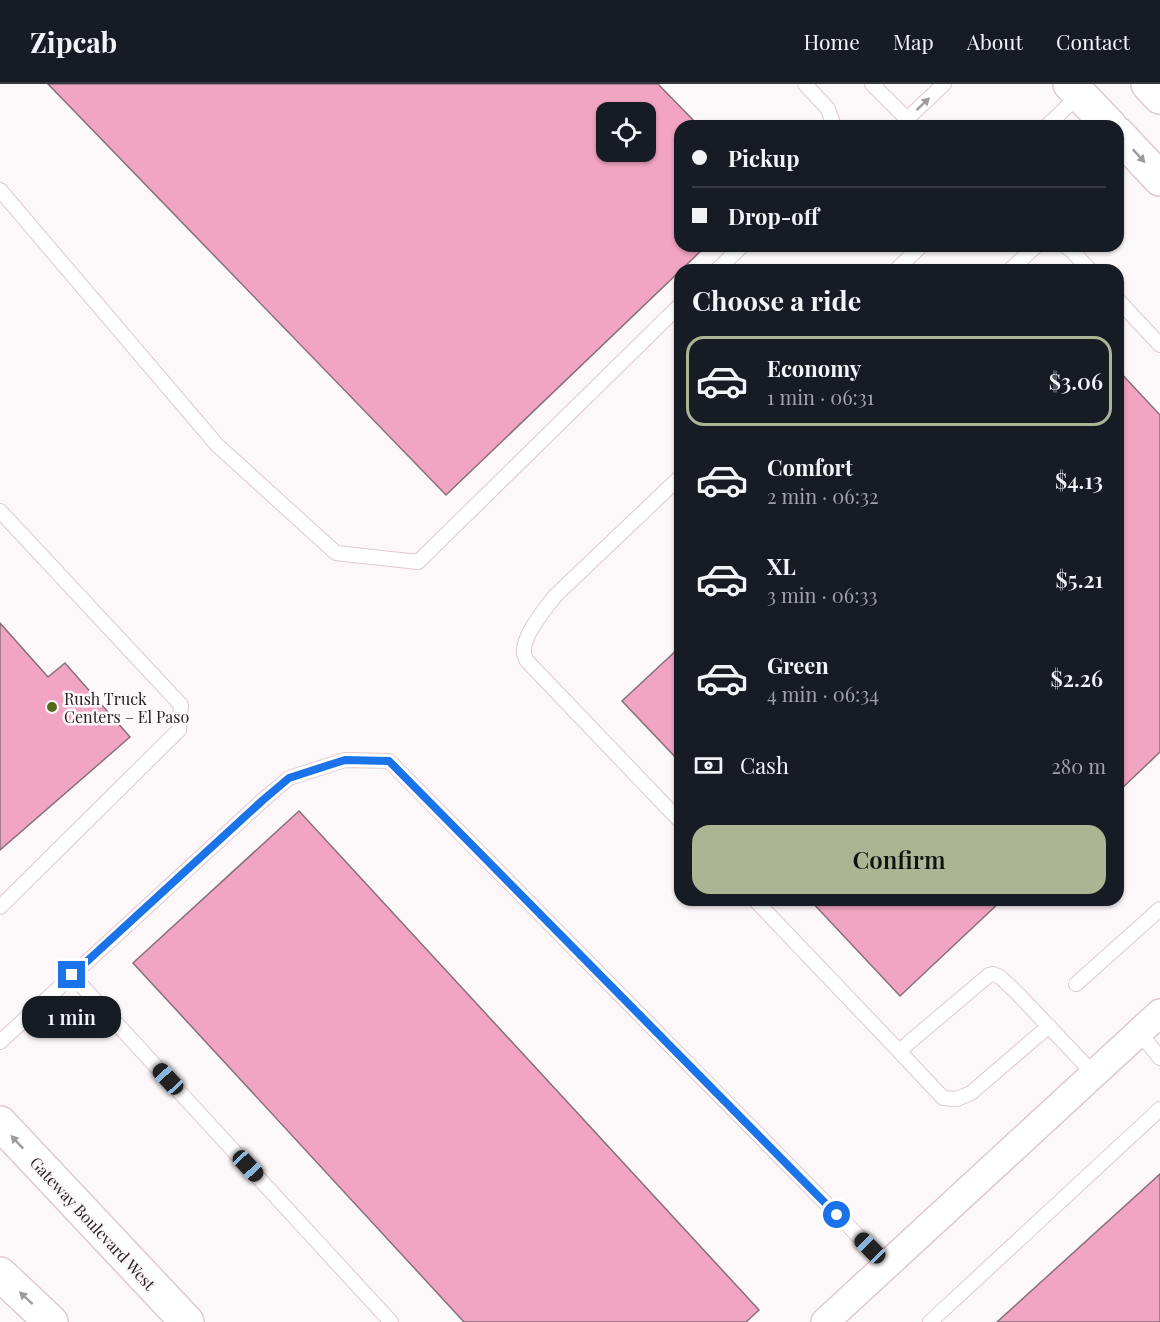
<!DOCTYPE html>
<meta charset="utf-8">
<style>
body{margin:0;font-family:"Playfair Display",serif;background:#242831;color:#f1f3f6;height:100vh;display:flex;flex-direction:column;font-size:22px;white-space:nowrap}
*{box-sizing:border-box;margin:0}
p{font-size:20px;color:#9ea1a6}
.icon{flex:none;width:33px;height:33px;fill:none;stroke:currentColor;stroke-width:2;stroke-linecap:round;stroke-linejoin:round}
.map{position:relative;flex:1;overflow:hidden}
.drawer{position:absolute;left:674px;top:180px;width:450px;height:642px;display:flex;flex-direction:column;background:#171b24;border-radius:18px;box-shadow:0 2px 4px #0004}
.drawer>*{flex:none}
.top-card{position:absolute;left:674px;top:36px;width:450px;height:132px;border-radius:18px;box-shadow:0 2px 4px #0004;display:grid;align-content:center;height:132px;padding:0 18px;background:#171b24}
.tools{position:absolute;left:596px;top:18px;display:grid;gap:12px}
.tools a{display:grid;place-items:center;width:60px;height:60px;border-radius:12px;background:#171b24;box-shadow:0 2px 4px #0004;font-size:30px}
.end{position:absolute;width:27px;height:27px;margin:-14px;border:8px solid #1a73e8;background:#fff;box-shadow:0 0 0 3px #fff}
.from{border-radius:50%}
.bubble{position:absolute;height:42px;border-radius:18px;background:#171b24;box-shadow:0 2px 4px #0004;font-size:20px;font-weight:600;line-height:42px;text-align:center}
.car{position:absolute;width:18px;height:36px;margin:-18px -9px;border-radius:8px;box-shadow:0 0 4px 2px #0007;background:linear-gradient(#222 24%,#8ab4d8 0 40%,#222 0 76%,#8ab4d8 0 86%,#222 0)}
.top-card b{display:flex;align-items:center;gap:21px;height:57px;font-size:22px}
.top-card b+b{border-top:2px solid #363941}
.top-card i{width:15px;height:15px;background:#f1f3f6}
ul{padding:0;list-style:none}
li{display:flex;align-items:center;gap:18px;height:90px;margin:0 12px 9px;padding:0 6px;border:3px solid transparent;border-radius:18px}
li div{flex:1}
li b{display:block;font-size:22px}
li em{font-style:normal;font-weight:600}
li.active{border-color:#abb593}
li>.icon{width:54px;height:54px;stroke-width:1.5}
h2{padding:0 18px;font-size:27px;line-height:72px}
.pay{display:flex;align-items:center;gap:15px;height:66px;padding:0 18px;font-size:22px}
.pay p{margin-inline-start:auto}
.action{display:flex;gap:12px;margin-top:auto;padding:12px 18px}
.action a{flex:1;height:69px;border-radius:18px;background:#abb593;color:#111;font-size:24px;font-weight:600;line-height:69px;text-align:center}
header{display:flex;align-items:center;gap:36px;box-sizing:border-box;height:84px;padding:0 30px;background:#171b24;border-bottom:2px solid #363941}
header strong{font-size:28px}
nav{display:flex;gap:33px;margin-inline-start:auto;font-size:21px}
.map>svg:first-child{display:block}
</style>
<header>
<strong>Zipcab</strong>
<nav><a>Home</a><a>Map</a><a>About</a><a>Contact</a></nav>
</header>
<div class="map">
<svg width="1160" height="1238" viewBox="0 0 1160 1238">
<rect width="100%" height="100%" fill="#fcf7f9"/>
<path fill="#f2a4c3" stroke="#867179" stroke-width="1.5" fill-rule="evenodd" d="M48,0H658L699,42H680V162H706L446,411ZM606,28H645V68H606Z
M1118,286L1160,331V668L1118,708Z
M0,539L48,593L65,579L130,653L0,766Z
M680,563V678L622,617Z
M299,727L759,1226L746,1238H464L133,879Z
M810,816H1002L900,912Z
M1160,1090V1238H997Z"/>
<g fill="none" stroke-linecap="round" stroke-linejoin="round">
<g stroke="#e0c9d1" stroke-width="16">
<path id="service" d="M805,0L828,25L834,42
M872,0L907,35L944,0
M1047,42L1080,10
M0,106L217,361L336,469L418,478L680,221
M1065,162L1070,165L1090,186
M717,186L742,162
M896,186L921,162
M1010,186L1036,162
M1118,216L1160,261
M680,393L555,512C545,525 523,551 524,568C524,570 526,575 527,577L680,737
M0,427L181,621L179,646L0,823
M755,816L899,967
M72,891L391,1238
M1076,900L1160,825
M1049,942L971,1009L957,1015L943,1014L899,967L989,891L993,890L1000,893L1016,908L1094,990
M1139,948L1160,974
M0,958L263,716L289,694L345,676L389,677L887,1181
M930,1238L1160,1025"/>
</g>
<g stroke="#e0c9d1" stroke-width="30">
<path id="minor" d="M825,1238L1160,929"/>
</g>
<g stroke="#e0c9d1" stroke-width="36">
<path id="secondary" d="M1070,0L1110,42
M1148,0L1160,13
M1118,50L1160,95
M0,1039L187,1238"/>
</g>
<g stroke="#e0c9d1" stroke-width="36">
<path id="motorway" d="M0,1190L51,1238"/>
</g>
<use href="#service" stroke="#fff" stroke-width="14"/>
<use href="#minor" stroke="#fff" stroke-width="27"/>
<use href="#secondary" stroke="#fff" stroke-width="33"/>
<use href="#motorway" stroke="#fff" stroke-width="33"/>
</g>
<defs><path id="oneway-solid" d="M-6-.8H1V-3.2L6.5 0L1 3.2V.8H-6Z" transform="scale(1.5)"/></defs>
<g fill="#9f9b9c">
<use href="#oneway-solid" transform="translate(923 20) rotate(-43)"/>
<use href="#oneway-solid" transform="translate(1139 72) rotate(47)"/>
<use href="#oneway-solid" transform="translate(17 1058) rotate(-133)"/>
<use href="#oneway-solid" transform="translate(26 1214) rotate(-137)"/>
</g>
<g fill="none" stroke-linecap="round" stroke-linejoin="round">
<path stroke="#1a73e8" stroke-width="8" d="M72,891L263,716L289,694L326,682L345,676L389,677L837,1131"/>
</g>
<circle fill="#556a19" stroke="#fcf7f9" stroke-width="2" cx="52" cy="623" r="6"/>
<g text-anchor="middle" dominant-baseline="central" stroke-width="5" stroke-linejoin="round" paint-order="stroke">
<g font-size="16" fill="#292024" stroke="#fcf7f9" text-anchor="start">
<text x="64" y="614">Rush Truck<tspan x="64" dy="18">Centers – El Paso</tspan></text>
</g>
<g font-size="16" fill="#292024" stroke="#fcf7f9">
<text transform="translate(93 1139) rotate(47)">Gateway Boulevard West</text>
</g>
</g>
</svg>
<div class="tools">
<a><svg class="icon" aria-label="locate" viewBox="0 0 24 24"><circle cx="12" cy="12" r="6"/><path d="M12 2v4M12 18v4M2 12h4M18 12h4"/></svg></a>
</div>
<i class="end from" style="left:837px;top:1131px"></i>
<i class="end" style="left:72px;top:891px"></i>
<div class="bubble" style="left:22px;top:912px;width:99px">1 min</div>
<i class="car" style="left:168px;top:995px;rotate:317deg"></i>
<i class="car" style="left:248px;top:1082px;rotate:137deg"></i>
<i class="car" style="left:870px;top:1164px;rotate:315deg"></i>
<div class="top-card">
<b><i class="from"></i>Pickup</b>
<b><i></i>Drop-off</b>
</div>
<section class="drawer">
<h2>Choose a ride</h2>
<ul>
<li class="active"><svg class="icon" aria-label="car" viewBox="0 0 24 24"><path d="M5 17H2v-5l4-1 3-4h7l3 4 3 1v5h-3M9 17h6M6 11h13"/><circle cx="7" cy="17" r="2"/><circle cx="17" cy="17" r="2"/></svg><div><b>Economy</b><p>1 min · 06:31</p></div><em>$3.06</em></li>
<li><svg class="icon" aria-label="car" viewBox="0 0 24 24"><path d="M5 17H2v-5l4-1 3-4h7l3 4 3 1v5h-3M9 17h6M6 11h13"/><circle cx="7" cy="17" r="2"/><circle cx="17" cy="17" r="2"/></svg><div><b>Comfort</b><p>2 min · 06:32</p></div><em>$4.13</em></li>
<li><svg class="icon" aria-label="car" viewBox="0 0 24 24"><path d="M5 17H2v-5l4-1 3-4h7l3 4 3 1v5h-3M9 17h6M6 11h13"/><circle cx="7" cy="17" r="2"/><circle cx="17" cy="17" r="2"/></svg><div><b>XL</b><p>3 min · 06:33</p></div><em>$5.21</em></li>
<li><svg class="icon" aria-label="car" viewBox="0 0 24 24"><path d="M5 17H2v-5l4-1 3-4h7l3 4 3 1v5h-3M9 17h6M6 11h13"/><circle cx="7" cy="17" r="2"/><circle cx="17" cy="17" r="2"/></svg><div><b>Green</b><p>4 min · 06:34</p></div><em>$2.26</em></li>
</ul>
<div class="pay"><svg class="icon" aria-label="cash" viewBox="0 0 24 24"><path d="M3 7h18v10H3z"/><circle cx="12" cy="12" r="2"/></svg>Cash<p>280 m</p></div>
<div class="action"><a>Confirm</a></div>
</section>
</div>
